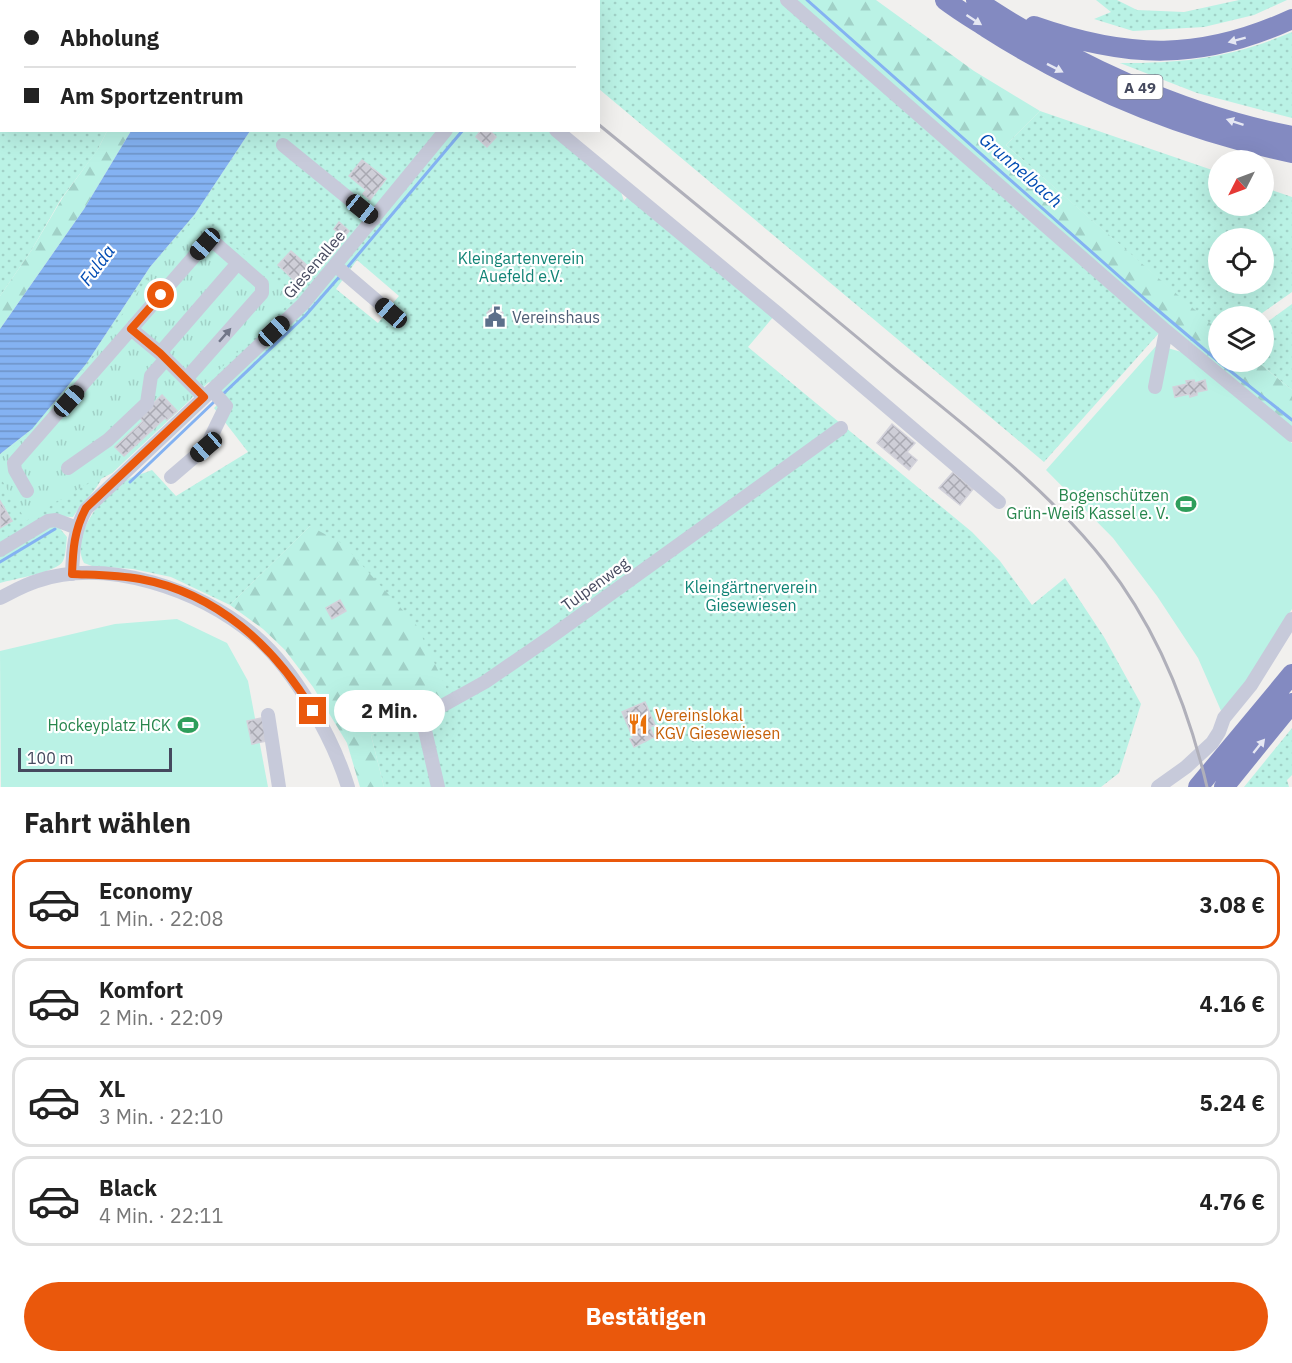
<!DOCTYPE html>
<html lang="de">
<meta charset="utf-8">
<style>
body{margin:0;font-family:"IBM Plex Sans",sans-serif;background:#f6f6f6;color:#222;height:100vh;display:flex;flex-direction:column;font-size:22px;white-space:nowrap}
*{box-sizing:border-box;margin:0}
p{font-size:20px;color:#767676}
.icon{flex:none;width:33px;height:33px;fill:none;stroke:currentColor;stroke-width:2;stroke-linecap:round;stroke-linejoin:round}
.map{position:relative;height:787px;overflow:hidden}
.panel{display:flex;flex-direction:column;background:#fff;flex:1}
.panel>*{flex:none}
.guide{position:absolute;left:0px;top:0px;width:600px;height:132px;box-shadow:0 6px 24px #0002;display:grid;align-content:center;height:132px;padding:0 24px;background:#fff}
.needle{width:39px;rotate:228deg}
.buttons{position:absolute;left:1208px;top:150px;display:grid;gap:12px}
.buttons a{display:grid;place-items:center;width:66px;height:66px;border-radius:50%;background:#fff;box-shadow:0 6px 24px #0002;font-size:30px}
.scale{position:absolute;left:18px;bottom:15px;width:154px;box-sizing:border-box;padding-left:6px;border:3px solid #45495e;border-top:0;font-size:16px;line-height:21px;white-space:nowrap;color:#45495e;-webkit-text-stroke:4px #fff;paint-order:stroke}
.end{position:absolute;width:27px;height:27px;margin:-14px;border:8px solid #ea580c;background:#fff;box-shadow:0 0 0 3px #fff}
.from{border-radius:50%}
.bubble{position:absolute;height:42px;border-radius:21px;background:#fff;box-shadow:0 6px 24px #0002;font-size:20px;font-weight:700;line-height:42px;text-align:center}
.car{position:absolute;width:18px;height:36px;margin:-18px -9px;border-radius:8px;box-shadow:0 0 4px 2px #0007;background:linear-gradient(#222 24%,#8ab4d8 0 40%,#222 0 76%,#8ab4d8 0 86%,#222 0)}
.guide b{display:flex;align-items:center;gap:21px;height:57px;font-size:22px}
.guide b+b{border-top:2px solid #e0e0e0}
.guide i{width:15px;height:15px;background:#222}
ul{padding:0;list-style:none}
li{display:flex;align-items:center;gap:18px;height:90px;margin:0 12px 9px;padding:0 12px;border:3px solid #e0e0e0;border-radius:18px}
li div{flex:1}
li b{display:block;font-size:22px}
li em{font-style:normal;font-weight:700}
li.on{border-color:#ea580c}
li>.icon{width:54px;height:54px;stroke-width:1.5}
h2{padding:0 24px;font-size:27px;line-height:72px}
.primary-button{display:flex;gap:12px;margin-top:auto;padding:12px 24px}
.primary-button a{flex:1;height:69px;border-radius:36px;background:#ea580c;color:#fff;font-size:24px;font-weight:700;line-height:69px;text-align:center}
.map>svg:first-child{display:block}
</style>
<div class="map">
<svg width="1292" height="787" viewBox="0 0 1292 787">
<defs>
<pattern id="grass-dots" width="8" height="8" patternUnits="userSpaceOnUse" patternTransform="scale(1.5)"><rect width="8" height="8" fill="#baf2e5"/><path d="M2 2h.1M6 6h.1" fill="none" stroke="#a1d1c7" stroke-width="1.8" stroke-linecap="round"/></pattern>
<pattern id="forest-firs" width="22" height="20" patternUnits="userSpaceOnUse" patternTransform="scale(1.5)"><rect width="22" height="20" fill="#baf2e5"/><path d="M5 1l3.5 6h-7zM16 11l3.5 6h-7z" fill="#a1d1c7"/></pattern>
<pattern id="park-tufts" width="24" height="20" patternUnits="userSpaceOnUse" patternTransform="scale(1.5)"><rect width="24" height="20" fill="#baf2e5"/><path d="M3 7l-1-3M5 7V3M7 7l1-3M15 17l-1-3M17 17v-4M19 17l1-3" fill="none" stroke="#a1d1c7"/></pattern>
<pattern id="water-rules" width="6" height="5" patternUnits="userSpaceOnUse" patternTransform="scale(1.5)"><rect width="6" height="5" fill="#84b2f2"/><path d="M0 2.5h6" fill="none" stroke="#6e93c7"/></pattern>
<pattern id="building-cross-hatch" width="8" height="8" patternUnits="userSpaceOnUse" patternTransform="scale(1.5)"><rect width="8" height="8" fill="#ceced7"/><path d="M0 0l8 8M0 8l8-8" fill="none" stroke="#a9a9b2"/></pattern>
</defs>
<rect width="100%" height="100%" fill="#f1f0ee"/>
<path fill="url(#grass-dots)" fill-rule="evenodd" d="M0,0H179L2,2V130L107,131L97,151L61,199L31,251L0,296Z
M575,0H781L1159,333L1044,462L599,89L598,2H574Z
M1096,0H1117L1137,10L1184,12L1239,0H1287L1254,15L1204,27L1133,31L1094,19L1111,12Z
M1292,32V118L1197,93L1120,63C1186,63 1230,58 1292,32Z
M1040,111L1218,172V206H1263V187L1292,197V292L1258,316H1218L1217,330L1006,145ZM1218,238H1263V284H1218Z
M250,131H549L619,186L624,201L629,195L774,316L748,347L972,532L1000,561L1032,605L1065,578L1104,637L1141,704L1119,773L1101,787H384L371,735L451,698L310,526L230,605L171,577L133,569L92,566L84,563C70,537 100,498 121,483C130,477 142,474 152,470L176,496L248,452L214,408L224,398L209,382L112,473L101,479C99,487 79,507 73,517L50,516L0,543V454L32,429L86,364L150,267L195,214ZM357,260L399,296L384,313L383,317L378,323L336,289Z
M1292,304V390L1258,362H1263V325Z
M51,524L57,525L67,537C66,544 66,555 63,561C58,572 13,579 0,583V554Z
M1292,728V775L1287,780L1289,787H1244Z"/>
<path fill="url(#forest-firs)" d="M795,0H876L974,71L1040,111L1006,145L1218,330V362H1258L1292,390V428L1175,332Z
M107,131H131L84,209L0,329V296L31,251L63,197L98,149Z
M310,526L343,544L417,626L451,698L371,735L384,787H360L347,743L313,687L285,650L263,629L230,605Z"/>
<path fill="url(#park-tufts)" d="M196,217L297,296L198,390L189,401L112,473L98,477L26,521L0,477V459L32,429L88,365L153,270Z"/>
<path fill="#baf2e5" d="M1157,345L1185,353L1292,443V609L1246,683L1222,713L1198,658L1157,596L1113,538L1046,470Z
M177,619L227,643L248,681L268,787H1L0,651L115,624Z"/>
<path fill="url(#water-rules)" d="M131,131H250L195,214L150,267L86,364L32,429L0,454V329L84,209Z"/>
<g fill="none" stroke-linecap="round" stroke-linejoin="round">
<path stroke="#84b2f2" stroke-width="3" d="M807,0L1147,301L1218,361
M569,2L570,0
M346,269L463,130
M1219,362L1292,420
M222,395L305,316L340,276
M130,482L215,401
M0,562L55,529"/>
</g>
<path fill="url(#building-cross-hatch)" stroke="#d3d2db" stroke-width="1.5" d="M481,130H489L496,137L487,147L476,137Z
M362,160L386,179L370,200L363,194L366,190L349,176Z
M339,222L349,231L344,237L334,229Z
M291,251L311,269L297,283L278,265Z
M495,305L503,313L495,321L487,313Z
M1194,380L1195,383L1205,380L1207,390L1197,392V395L1190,397L1189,394L1175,397L1173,387L1187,384L1186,381Z
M162,395L177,411L167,420L165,418L124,456L115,447L143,421L139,417Z
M892,424L915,443L907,452L917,460L909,470L877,443Z
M953,472L973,489L960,505L939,488Z
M0,501L12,521L0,528Z
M340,600L346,611L332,619L326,608Z
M645,702L655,725L650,727L654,737L634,747L630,739L633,738L622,712Z
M262,718L267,741L252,744L247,721Z"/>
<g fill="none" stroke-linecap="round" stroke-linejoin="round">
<path stroke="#c7cada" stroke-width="14" d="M787,0L1166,331L1292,435
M552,2L554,0
M556,130L777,313L999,502
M283,145L374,219
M336,266L391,313
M131,329L205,244L215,243L262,284V293L186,379
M160,353L238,263
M1155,387L1166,331
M68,468L108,440L147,403L151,376L166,359
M171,477L206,447L226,406L212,390
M27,491L15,470L14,463L131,329L160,353L204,397
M0,550L48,521L56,520L77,528
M72,574C73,550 74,530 86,509L303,304L446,130
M0,598C12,592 24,585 37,581C108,557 200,590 255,636C295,670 333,738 348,787
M268,715L279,787
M438,787L422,717L485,682L552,636L841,428
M1158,787L1186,767L1212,743L1219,732L1224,718L1251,685L1292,619"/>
<path stroke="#838ac1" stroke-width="20" d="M945,0C958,10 973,19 987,28C1081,88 1183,130 1292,153
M976,0C1070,63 1181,114 1292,136
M1034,26C1128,59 1201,61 1292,19
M1198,787L1292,674
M1224,787L1292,703"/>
<path stroke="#b0b0ba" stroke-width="3" d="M450,0L452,2
M598,124C697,205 796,286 894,368C965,426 1048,489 1105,562C1157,628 1188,706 1207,787"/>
</g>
<defs><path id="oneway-solid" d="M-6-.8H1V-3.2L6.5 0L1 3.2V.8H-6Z" transform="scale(1.5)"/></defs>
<g fill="#e6e8f3">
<use href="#oneway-solid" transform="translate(974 20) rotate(33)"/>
<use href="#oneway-solid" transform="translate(1237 40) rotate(165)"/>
<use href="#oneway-solid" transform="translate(1055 68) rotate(27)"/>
<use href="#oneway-solid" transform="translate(1235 122) rotate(-162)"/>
<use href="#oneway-solid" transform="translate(1259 746) rotate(-51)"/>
</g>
<use fill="#727689" href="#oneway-solid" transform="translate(225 335) rotate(-49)"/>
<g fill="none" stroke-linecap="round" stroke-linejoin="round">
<path stroke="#ea580c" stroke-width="8" d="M161,295L131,329L160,353L204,397L86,508C74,530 73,550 72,574C94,575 118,575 140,579C217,593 275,647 313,711"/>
</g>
<defs>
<g id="civic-bare" transform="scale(1.62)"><path d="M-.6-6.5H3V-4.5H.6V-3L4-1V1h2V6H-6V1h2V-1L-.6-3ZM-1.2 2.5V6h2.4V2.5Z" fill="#5c6f8a" stroke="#fff" stroke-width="2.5" paint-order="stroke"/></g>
<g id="stadium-bare" transform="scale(1.62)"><path d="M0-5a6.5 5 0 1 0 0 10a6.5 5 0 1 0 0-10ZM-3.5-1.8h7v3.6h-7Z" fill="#2e9e5b" stroke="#fff" stroke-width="2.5" paint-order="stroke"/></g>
<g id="restaurant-bare" transform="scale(1.62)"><path d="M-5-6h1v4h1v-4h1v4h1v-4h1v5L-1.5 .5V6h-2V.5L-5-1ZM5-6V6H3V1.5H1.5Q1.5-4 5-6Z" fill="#e8710a" stroke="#fff" stroke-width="2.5" paint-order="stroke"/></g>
</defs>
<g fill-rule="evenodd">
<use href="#civic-bare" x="495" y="317"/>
<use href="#stadium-bare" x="1186" y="504"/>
<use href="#restaurant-bare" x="638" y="724"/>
<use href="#stadium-bare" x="188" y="725"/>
</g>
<g text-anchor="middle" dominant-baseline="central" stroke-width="4.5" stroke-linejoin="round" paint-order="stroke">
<rect fill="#fff" stroke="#7d808e" stroke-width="1.5" x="1117.5" y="75" width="45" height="24" rx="4.5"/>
<g font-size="15" font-weight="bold" fill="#45495e">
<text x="1140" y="87">A 49</text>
</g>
<g font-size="16" fill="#118476" stroke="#fff">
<text x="521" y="258">Kleingartenverein<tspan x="521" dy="18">Auefeld e.V.</tspan></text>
<text x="751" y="587">Kleingärtnerverein<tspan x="751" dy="18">Giesewiesen</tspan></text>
</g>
<g font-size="16" fill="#45495e" stroke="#fff">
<text transform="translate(314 264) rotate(-49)">Giesenallee</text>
<text transform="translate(595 584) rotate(-36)">Tulpenweg</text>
</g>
<g font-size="16" fill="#4e5e75" stroke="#fff" text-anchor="start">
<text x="512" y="317">Vereinshaus</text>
</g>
<g font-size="16" fill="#27864d" stroke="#fff" text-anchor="end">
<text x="1169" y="495">Bogenschützen<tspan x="1169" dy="18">Grün-Weiß Kassel e. V.</tspan></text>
<text x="171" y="725">Hockeyplatz HCK</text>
</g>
<g font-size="16" fill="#c56008" stroke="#fff" text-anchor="start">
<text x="655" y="715">Vereinslokal<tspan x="655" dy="18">KGV Giesewiesen</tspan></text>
</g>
<g font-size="18" font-style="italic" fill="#024cb3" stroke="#fff">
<text transform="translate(1021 170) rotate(41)">Grunnelbach</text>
<text transform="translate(97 265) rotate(-53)">Fulda</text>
</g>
</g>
</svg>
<div class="buttons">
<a><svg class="needle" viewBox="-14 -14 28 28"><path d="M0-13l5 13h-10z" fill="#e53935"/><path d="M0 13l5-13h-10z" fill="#767676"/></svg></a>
<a><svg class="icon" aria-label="locate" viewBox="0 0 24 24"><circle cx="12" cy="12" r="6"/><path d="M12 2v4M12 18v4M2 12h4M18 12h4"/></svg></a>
<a><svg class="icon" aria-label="layers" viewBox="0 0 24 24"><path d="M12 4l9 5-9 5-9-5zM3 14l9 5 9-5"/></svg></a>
</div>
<div class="scale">100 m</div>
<i class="end from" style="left:161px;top:295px"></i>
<i class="end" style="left:313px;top:711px"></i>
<div class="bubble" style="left:334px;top:690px;width:111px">2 Min.</div>
<i class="car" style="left:362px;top:209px;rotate:129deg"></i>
<i class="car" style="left:205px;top:244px;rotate:221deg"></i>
<i class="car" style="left:391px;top:313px;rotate:311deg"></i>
<i class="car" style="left:274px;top:331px;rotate:47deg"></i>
<i class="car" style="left:69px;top:401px;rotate:42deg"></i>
<i class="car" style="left:206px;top:447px;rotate:229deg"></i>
<div class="guide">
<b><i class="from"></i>Abholung</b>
<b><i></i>Am Sportzentrum</b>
</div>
</div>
<section class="panel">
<h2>Fahrt wählen</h2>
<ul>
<li class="on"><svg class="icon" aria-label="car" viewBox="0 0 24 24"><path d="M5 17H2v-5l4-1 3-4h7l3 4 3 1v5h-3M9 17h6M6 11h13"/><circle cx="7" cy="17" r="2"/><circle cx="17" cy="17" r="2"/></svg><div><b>Economy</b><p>1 Min. · 22:08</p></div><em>3.08 €</em></li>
<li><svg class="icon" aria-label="car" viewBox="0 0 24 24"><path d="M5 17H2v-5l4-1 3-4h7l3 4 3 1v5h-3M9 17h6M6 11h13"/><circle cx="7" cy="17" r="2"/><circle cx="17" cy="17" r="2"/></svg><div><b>Komfort</b><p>2 Min. · 22:09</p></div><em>4.16 €</em></li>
<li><svg class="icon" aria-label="car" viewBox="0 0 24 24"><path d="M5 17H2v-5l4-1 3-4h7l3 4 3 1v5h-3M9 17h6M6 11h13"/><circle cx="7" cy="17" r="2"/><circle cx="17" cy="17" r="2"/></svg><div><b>XL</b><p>3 Min. · 22:10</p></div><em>5.24 €</em></li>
<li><svg class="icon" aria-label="car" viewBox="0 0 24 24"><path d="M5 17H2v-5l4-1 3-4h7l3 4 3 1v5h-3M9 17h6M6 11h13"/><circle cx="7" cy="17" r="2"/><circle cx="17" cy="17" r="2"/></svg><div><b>Black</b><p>4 Min. · 22:11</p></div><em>4.76 €</em></li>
</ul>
<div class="primary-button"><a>Bestätigen</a></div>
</section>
